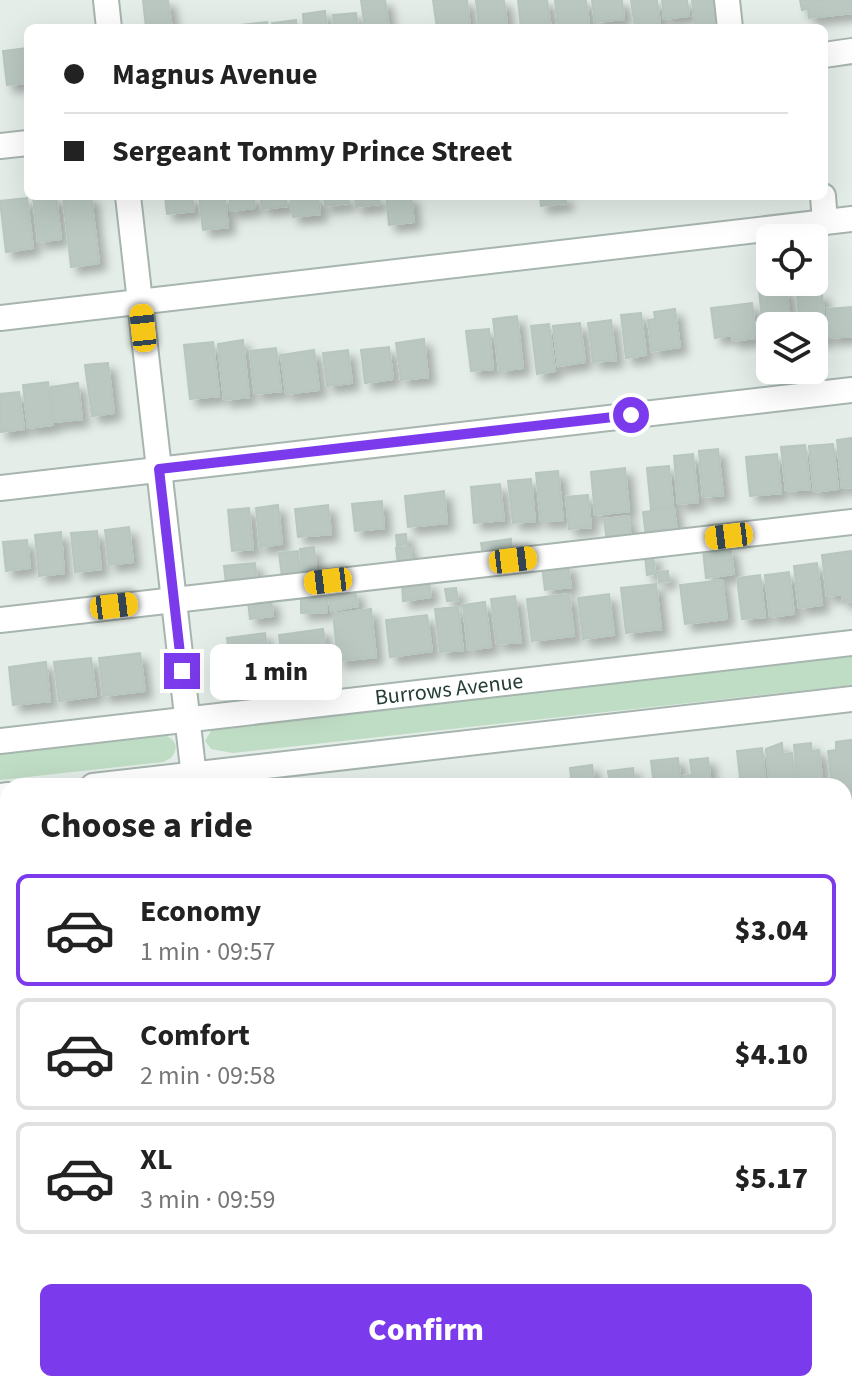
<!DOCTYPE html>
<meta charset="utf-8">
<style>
body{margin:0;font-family:"Source Sans 3",sans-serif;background:#f2f2f2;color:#222;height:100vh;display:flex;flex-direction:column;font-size:30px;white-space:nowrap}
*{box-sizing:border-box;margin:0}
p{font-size:26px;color:#767676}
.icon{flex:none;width:44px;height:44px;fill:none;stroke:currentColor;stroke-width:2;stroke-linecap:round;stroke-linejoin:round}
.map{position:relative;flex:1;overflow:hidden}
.details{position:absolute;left:0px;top:778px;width:852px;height:614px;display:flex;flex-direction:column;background:#fff;border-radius:24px 24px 0 0;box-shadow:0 8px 32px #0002}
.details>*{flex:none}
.hud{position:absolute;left:24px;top:24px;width:804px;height:176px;border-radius:12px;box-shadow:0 8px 32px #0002;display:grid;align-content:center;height:176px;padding:0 40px;background:#fff}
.controls{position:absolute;left:756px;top:224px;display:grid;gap:16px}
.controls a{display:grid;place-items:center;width:72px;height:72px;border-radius:12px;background:#fff;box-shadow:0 8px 32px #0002;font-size:40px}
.end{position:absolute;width:36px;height:36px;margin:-18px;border:10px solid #7c3aed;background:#fff;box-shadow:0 0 0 4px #fff}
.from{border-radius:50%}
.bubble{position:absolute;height:56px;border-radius:12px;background:#fff;box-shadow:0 8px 32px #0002;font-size:26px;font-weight:800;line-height:56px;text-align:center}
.car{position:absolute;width:24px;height:48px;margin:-24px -12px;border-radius:10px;box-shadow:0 0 6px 2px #0007;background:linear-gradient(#f5c518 24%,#345 0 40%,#f5c518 0 76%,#345 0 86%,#f5c518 0)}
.hud b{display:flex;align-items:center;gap:28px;height:76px;font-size:30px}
.hud b+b{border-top:2px solid #e0e0e0}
.hud i{width:20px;height:20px;background:#222}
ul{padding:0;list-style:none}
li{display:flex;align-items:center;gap:24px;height:112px;margin:0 16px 12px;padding:0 24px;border:4px solid #e0e0e0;border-radius:12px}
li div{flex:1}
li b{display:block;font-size:30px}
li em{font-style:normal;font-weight:800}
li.current{border-color:#7c3aed}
li>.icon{width:72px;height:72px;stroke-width:1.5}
h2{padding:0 40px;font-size:36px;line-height:96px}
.primary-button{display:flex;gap:16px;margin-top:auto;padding:16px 40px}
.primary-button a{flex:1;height:92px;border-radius:12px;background:#7c3aed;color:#fff;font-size:32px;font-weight:800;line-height:92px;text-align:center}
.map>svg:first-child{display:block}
</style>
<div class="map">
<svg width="852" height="1391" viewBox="0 0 852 1391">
<defs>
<filter id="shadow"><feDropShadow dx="7" dy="7" stdDeviation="4" flood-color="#0004"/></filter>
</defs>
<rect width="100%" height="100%" fill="#e4ede8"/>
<path fill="#bfdcc4" d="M852,656V685L233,753L211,749L205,741L211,731L223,726Z
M159,734C174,736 181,746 171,758L163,762L0,780V751Z"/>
<path fill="#bac8c1" stroke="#b7c6bf" stroke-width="2" filter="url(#shadow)" d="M143,0H168L172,28H146Z
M361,0H385L389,28H365Z
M433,0H467L470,27L437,28Z
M476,0H504L507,24L479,28Z
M518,0H547L551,28H521Z
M555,0H586L589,24L558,28Z
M592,0H622L624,19L595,22Z
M631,0H657L660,24L635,27Z
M662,0H687L689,16L664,19Z
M692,0H718L721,24L695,27Z
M800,0H852V13L809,18L808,9L802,10Z
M325,11L327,28H304L303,14Z
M356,13L358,28H334L333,15Z
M296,20L297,28H273L272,23Z
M267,22L268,28H241V25Z
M28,48V83L7,85L3,51Z
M56,196L61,239L38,242L33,197Z
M63,196H91L99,263L71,267Z
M165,196H192L194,211L167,214Z
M199,196H225L228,227L203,230Z
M229,196H254L255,208L231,211Z
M260,196H286L287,206L262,209Z
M290,196H318L320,214L293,217Z
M324,196H348L349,203L325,206Z
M355,196H379L380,204L356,207Z
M386,196H411L414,222L389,225Z
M540,196H565L566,203L541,206Z
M27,198L33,248L6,252L0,201Z
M786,287L791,326H770V339L764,340L759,290Z
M822,293L826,339L814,340V326H800L797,296Z
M752,303L756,338L733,341L732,335L715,338L711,308Z
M852,307V336L830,338L827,309Z
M675,309L680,347L652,351L648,320L655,319L654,312Z
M641,313L646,355L626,358L621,315Z
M517,316L523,368L499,371L493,319Z
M611,320L616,360L593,362L588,323Z
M580,323L585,362L558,366L553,326Z
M549,324L555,371L537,374L531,326Z
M489,329L493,369L471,371L466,331Z
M424,339L428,377L401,380L396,343Z
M243,340L249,397L224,400L218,344Z
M213,342L219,396L190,399L184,345Z
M389,347L393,379L365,383L361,350Z
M276,348L281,391L255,394L250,351Z
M314,350L319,390L286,394L281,355Z
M348,350L352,383L327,386L323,353Z
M108,363L114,413L92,416L85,365Z
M48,382L53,425L28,428L23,385Z
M78,383L82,419L55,422L51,387Z
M19,392L24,429L0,432V394Z
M852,438V487L842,488L837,440Z
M833,444L838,489L814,492L809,446Z
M805,445L810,489L786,491L781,447Z
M718,449L723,495L703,497L699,451Z
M693,454L698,502L678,504L674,456Z
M777,454L781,493L750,496L746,457Z
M669,466L673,506L651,509L647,468Z
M625,468L629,511L595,515L591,472Z
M558,471L563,520L541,521L536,473Z
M531,479L535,521L513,523L508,481Z
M500,484L504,520L474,523L471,487Z
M444,491L447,523L408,527L405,496Z
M588,495L591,527L569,529L566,497Z
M382,501L384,528L355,531L352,504Z
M278,505L282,544L260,547L256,508Z
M328,505L331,534L298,537L295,509Z
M249,508L253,549L232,551L228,510Z
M674,508L677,533L646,537L643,512Z
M628,516L631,539L607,542L604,519Z
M129,527L133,562L109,565L105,530Z
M97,531L101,569L75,572L71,533Z
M61,532L64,573L39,576L35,535Z
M406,534L407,544L397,546L396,535Z
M511,539L512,551L483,555L481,543Z
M27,540L30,568L6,571L3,542Z
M314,547L316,569L303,571L300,549Z
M410,547L412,564L398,565L396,548Z
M730,547L734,574L706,578L703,550Z
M298,551L300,574L282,577L279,553Z
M852,551V601L843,602L842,594L827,596L822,555Z
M653,555L655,574L647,575L645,556Z
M255,563L257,580L226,584L224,566Z
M817,563L822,605L799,608L794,566Z
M568,564L571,587L545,590L542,567Z
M668,571L669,581L659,582L658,572Z
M789,572L794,614L770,617L765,575Z
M760,575L765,617L742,619L737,578Z
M722,580L727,619L685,624L680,585Z
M429,582L431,597L403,601L402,585Z
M656,584L661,629L626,633L621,588Z
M456,588L458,600L447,601L445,589Z
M355,590L358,606L331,611L328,594Z
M569,594L574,636L532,641L527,599Z
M609,594L614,635L583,639L578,598Z
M327,595V612L301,613V596Z
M515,596L521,642L497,644L491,599Z
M271,599L273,616L250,619L248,602Z
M485,602L491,647L468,650L463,605Z
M458,607L463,650L440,652L435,609Z
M371,609L376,657L338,661L333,614Z
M427,615L432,651L390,657L386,620Z
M323,629L328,664L283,670L279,635Z
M265,633L269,665L231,670L227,638Z
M140,653L145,691L103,696L99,658Z
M91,658L96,696L59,701L54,662Z
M46,662L50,701L13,705L9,667Z
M852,740V796L844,797V786H832L828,751L836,750V742Z
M782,743L783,754L792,753L795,786H770L766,749Z
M811,743V751L819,750L823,786H798L794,745Z
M762,748L766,786H741L737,751Z
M678,758L681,786H654L651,761Z
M708,758L711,786H684L683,776L692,775L690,760Z
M592,765L595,786H572L570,768Z
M633,768L635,786H610L608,771Z
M538,780L539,786H514L513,782Z
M8,837V875L5,876L0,838Z
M852,895V942L846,943L844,896Z
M8,998V1038L0,1039V999Z
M852,1044V1077L844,1078V1045Z
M0,1132H8V1179L0,1180Z
M851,1204L852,1235H844V1205Z
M0,1284H8V1334H4Z
M852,1330V1388L839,1389L838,1384H844V1331Z
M578,1384V1391H545L544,1387Z
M584,1384H608L609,1391H585Z
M611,1384H636L637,1391H612Z
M670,1384H694L695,1391H670Z
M700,1384H721L722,1391H701Z
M724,1384H750V1391H725Z"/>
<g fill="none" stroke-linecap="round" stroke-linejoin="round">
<g stroke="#a7b5af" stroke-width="28">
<g id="minor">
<path d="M106,0L109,28"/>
<path d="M727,0L730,28"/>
<path d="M824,55L852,51"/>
<path d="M0,146L28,143"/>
<path d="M128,196L195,786"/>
<path d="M823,196L825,222"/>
<path d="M0,318L852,219"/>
<path d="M0,488L852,390"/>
<path d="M0,620L852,522"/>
<path id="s1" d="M0,741L852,643"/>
<path d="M93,786L852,699"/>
<path d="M0,796L8,795"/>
<path d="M844,840L852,839"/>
<path d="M0,936L8,935"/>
<path d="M844,990L852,989"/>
<path d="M0,1084L8,1083"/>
<path d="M844,1140H852"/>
<path d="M0,1236L8,1235"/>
<path d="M844,1288L852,1287"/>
<path d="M0,1383L8,1382"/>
<path d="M262,1384L263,1391"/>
</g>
</g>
<use href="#minor" stroke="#fff" stroke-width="24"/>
</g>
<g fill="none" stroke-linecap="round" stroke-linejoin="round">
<path stroke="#7c3aed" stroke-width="10" d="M182,671L159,469L631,415"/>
</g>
<g text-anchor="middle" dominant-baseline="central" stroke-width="6" stroke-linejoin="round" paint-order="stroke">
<g font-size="22" fill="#253e35" stroke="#f5f9f7">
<text stroke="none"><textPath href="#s1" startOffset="452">Burrows Avenue</textPath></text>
</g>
</g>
</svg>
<div class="controls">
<a><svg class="icon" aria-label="locate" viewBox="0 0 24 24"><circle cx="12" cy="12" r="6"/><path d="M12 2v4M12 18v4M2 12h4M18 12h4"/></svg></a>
<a><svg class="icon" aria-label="layers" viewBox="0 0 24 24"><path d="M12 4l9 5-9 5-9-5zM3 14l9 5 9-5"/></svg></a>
</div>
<i class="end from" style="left:631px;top:415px"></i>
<i class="end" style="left:182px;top:671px"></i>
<div class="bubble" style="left:210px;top:644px;width:132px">1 min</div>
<i class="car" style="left:143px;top:328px;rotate:354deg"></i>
<i class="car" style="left:729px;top:536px;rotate:263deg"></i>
<i class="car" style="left:513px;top:560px;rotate:83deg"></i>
<i class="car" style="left:328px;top:581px;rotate:263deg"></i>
<i class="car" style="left:114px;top:606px;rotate:83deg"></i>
<div class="hud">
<b><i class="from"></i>Magnus Avenue</b>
<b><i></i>Sergeant Tommy Prince Street</b>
</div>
<section class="details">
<h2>Choose a ride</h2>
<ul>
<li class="current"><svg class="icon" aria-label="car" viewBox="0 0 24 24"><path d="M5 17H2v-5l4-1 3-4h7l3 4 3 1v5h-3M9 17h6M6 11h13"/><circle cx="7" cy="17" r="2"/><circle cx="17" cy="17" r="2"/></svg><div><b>Economy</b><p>1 min · 09:57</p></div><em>$3.04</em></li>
<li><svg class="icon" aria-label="car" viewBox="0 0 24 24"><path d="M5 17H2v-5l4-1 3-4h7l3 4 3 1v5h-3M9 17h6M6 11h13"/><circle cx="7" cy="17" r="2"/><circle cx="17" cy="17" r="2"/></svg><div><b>Comfort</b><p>2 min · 09:58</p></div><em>$4.10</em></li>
<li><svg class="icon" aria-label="car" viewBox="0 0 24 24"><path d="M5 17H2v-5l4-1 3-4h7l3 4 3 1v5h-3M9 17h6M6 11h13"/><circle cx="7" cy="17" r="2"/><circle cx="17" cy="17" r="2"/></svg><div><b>XL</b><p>3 min · 09:59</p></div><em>$5.17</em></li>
</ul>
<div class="primary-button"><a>Confirm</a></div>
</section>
</div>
